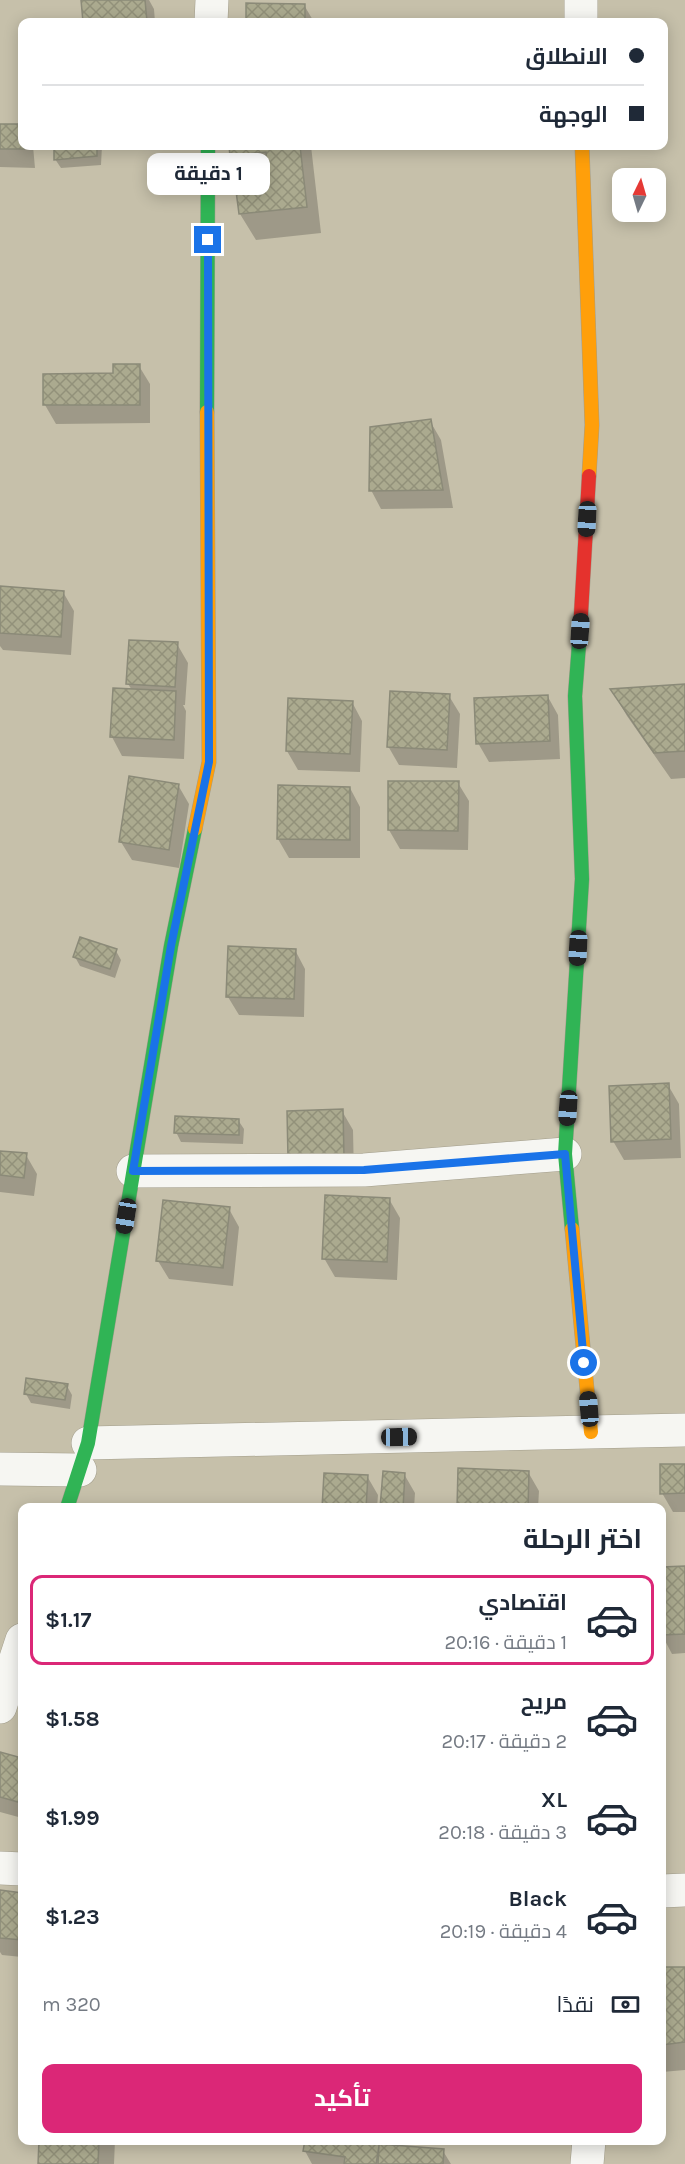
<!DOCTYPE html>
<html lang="ar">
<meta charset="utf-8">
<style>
body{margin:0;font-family:Karla,Cairo,sans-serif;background:#f2f2f3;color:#1f2937;direction:rtl;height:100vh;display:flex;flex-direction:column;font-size:22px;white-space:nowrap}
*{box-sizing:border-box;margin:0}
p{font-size:20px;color:#747a83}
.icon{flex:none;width:33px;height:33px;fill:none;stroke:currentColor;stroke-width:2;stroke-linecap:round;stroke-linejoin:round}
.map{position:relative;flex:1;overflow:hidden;direction:ltr}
.panel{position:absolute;left:18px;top:1503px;width:648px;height:642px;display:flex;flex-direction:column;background:#fff;border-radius:12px;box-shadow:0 3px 15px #0003;direction:rtl}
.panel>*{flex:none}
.hud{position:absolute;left:18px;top:18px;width:650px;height:132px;border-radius:12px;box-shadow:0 3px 15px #0003;direction:rtl;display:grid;align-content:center;height:132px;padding:0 24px;background:#fff}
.needle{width:39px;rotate:5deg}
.controls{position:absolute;left:612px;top:168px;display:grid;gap:12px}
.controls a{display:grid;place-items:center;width:54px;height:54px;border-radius:12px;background:#fff;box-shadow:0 3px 15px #0003;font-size:30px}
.end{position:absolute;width:27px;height:27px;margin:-14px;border:8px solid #1a73e8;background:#fff;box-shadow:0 0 0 3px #fff}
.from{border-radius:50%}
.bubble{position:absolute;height:42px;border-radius:12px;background:#fff;box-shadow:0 3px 15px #0003;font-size:20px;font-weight:700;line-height:42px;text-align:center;direction:rtl}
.car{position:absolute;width:18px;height:36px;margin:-18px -9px;border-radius:8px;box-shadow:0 0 4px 2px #0007;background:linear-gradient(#222 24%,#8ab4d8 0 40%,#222 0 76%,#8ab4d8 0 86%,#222 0)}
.hud b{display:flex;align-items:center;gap:21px;height:57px;font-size:22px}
.hud b+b{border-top:2px solid #e0e1e3}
.hud i{width:15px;height:15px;background:#1f2937}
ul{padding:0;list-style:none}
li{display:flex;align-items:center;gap:18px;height:90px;margin:0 12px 9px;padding:0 12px;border:3px solid transparent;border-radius:12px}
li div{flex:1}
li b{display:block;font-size:22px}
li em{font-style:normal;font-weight:700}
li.current{border-color:#db2777}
li>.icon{width:54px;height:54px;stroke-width:1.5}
h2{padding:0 24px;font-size:27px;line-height:72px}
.pay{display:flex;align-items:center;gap:15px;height:66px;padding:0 24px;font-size:22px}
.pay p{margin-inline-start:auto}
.action{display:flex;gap:12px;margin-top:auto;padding:12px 24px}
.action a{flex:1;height:69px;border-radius:12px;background:#db2777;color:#fff;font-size:24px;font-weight:700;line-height:69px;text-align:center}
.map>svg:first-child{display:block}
</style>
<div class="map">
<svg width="685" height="2164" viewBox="0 0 685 2164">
<defs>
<pattern id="building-cross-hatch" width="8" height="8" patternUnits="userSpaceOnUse" patternTransform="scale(1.5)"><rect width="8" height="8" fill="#abaa8f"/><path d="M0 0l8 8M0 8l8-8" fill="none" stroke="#92917a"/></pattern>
</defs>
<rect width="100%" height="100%" fill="#c6c0aa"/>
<path fill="#0003" d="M83,0H149L154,9L155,22H84Z
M248,4L304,5L314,22H247Z
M22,125V146H33L35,168L0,167V126Z
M56,146H102L101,165L61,168L55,159Z
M231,146H311L321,233L256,240L240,214L235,169H240L232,155Z
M139,366L150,384V423L56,424L45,405Z
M430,421L441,440L453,508L381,509L371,490Z
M0,588L63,592L74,611L71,655L3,650L0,646Z
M177,644L188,663L185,705H183L186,711L184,759L122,756L112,737L114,690H132L128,684Z
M685,686V778L671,779L627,716L612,690Z
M449,696L460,714L457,768L399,765L388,746Z
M548,697L558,715L560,759L489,762L478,743Z
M352,702L362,721L360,772L298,770L287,751Z
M458,783L469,801L468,850L400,849L389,830Z
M178,785L189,804L179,868L132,860L121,842Z
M350,788L360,807V858H289L278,839Z
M295,950L305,969L304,1017L239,1015L228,997Z
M116,951L121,960L115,978L80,966L75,957Z
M668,1085L679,1104L681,1158L624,1160L613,1141Z
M342,1111L353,1130L354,1176L289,1159Z
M238,1120L244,1129L243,1144L181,1142L176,1132Z
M0,1152L26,1155L37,1174L34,1196L0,1192Z
M389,1199L400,1218L397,1280L335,1277L324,1258Z
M229,1209L239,1227L233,1286L169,1279L158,1261Z
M67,1386L72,1395L70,1409L31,1403L26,1394Z
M685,1466V1512H673L662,1493Z
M528,1472L539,1491L538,1508H459Z
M404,1474L415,1493L414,1508H382Z
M367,1476L378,1495L377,1508H324Z
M685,1567V1653L672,1654L662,1635V1569Z
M0,1753L22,1759V1818L0,1812Z
M0,1892L22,1894V1957L2,1955L0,1952Z
M662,1968H685V2070L662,2072Z
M40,2140H115L114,2164H39Z
M307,2140H398L397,2147L443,2151L451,2164H312L305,2151Z"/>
<path fill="url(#building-cross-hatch)" stroke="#8b8a78" stroke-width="1.5" d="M81,0H145L147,22H83Z
M246,3L305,4V22H246Z
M0,124H22V146H25V149H0Z
M54,146H97V156L54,160Z
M229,146H300L307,207L239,214L233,168L267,164L266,152L230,156Z
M113,364H140V405H43V374L113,373Z
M431,419L443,490L369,491L370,427Z
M0,586L64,591L61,637L0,633Z
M129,640L178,642L175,687L126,684Z
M685,684V751L654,753L610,689Z
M113,688L176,691L174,740L110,737Z
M390,691L450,694L447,750L387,747Z
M548,695L550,741L476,744L474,698Z
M288,698L353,701L350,754L286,751Z
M129,776L179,784L169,850L119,842Z
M388,781H459L458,831L388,830Z
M278,785L350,787V840L277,839Z
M80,937L117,949L110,969L73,957Z
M228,946L296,949L294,999L226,997Z
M669,1083L671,1139L611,1142L609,1086Z
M343,1109L344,1158L288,1159L287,1111Z
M175,1116L239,1119V1135L174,1133Z
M0,1151L27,1153L24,1178L0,1175Z
M325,1195L390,1198L387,1262L322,1259Z
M163,1200L230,1207L223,1268L156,1261Z
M26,1378L68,1384L65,1400L24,1394Z
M660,1464H685V1493L660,1494Z
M458,1468L529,1471L528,1508H457Z
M383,1471L405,1473L403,1508H380Z
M324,1473L368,1475L366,1508H322Z
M136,1504L172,1508H136Z
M685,1566V1634L662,1635V1567Z
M0,1752L22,1758V1786L18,1802L0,1797Z
M0,1890L22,1893V1940L0,1938Z
M662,1967H685V2042L662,2045Z
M39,2140H99L98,2164H38Z
M305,2140H380L376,2164H344L345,2157L303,2151Z
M379,2144L444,2149L443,2164H378Z"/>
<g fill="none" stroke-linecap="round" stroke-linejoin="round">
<g stroke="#a29d8b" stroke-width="34">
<path id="street" d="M581,0V22
M211,22L212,0
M133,1171L364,1170L565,1154
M88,1443L685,1430
M0,1469L80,1470
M0,1707L22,1640
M0,1868L22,1869
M662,1891L685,1890
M587,2164L589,2140"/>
</g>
<g stroke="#a29d8b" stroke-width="15">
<path id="fast" d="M207,412L208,146
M572,1229L565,1154L582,879L575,696L580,631
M67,1508L88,1443L171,946L195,829"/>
</g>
<g stroke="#a29d8b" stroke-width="15">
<path id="slow" d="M582,146L592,425L589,476
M195,829L209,762L207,412
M572,1229L591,1432"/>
</g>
<g stroke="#a29d8b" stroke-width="15">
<path id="jam" d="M580,631L589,476"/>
</g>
<use href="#street" stroke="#f6f6f2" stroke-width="33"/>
<use href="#fast" stroke="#30b455" stroke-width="14"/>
<use href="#slow" stroke="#ff9f0a" stroke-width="14"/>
<use href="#jam" stroke="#e5322d" stroke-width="14"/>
</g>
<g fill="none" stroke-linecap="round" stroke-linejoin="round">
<path stroke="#1a73e8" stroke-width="8" d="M208,240L209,762L171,946L133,1171L364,1170L565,1154L584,1363"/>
</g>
</svg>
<div class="controls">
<a><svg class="needle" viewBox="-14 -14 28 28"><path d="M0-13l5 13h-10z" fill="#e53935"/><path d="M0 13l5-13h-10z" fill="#747a83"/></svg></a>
</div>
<i class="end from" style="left:584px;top:1363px"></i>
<i class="end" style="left:208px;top:240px"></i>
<div class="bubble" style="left:147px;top:153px;width:123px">1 دقيقة</div>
<i class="car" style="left:587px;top:519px;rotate:183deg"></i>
<i class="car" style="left:580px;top:631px;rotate:4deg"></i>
<i class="car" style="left:578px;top:948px;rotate:183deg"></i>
<i class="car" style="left:568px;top:1108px;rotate:184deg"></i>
<i class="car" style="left:126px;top:1216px;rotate:189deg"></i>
<i class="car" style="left:589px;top:1409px;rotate:355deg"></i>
<i class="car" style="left:399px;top:1437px;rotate:89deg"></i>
<div class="hud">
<b><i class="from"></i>الانطلاق</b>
<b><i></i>الوجهة</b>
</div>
<section class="panel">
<h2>اختر الرحلة</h2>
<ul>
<li class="current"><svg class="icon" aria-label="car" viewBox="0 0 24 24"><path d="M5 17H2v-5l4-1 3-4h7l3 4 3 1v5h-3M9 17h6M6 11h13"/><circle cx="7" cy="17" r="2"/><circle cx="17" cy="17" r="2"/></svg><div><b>اقتصادي</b><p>1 دقيقة · 20:16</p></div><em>$1.17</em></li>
<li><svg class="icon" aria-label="car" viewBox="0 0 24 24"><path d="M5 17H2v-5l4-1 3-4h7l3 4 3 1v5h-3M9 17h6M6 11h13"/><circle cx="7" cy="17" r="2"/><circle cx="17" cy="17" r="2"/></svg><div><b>مريح</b><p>2 دقيقة · 20:17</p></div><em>$1.58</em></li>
<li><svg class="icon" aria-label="car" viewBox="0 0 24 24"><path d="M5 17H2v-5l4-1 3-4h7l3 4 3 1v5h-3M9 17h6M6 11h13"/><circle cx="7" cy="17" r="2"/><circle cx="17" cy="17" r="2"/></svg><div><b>XL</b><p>3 دقيقة · 20:18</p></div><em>$1.99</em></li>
<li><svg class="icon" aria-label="car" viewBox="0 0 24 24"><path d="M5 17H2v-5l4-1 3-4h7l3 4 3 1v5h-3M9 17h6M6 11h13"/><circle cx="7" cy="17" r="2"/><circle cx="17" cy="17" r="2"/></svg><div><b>Black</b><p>4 دقيقة · 20:19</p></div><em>$1.23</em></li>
</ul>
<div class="pay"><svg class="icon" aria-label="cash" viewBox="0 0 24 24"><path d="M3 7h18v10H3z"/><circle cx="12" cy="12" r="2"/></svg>نقدًا<p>320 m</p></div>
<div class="action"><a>تأكيد</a></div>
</section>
</div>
